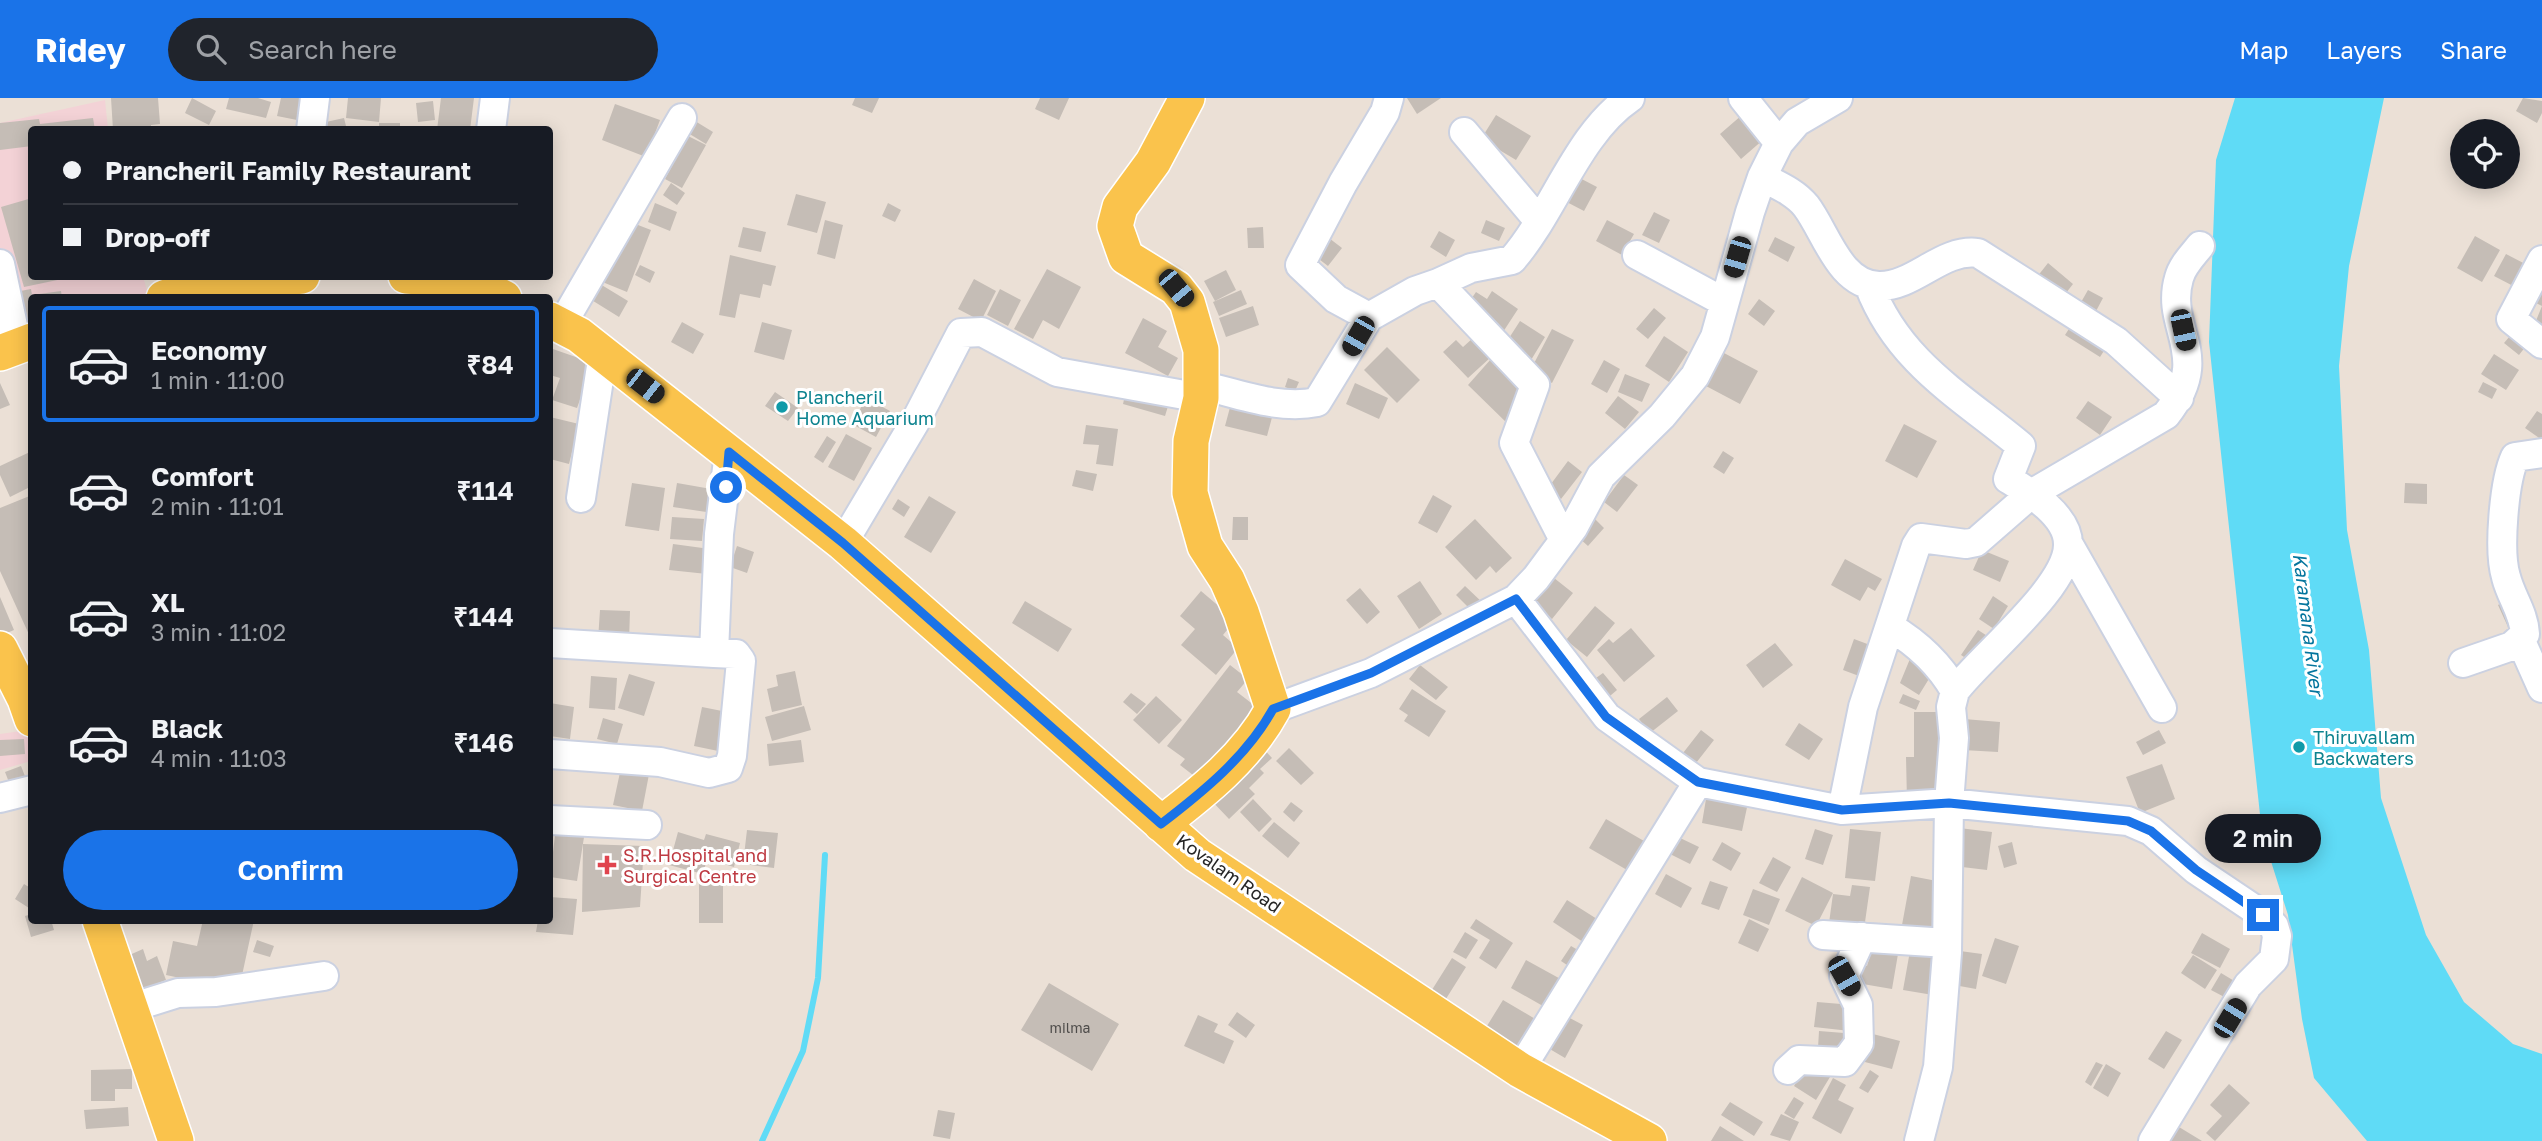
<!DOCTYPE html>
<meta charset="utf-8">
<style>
body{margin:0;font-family:"Golos Text",sans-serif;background:#20242c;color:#f1f3f6;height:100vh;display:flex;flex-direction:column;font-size:26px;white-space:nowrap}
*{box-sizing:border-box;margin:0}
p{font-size:23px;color:#9ea1a6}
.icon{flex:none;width:38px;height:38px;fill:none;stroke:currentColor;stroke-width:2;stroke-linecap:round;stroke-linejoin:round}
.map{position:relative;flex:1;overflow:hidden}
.details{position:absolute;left:28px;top:196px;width:525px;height:630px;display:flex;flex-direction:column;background:#171b24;border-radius:7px;box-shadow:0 4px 18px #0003}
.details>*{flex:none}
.top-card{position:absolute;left:28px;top:28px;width:525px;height:154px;border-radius:7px;box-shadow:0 4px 18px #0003;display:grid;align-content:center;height:154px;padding:0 35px;background:#171b24}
.tools{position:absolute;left:2450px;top:21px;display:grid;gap:14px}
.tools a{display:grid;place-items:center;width:70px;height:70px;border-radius:50%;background:#171b24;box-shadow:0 4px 18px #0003;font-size:35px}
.end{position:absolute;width:32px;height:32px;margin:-16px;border:9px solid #1a73e8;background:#fff;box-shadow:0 0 0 4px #fff}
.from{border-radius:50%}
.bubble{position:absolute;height:49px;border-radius:24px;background:#171b24;box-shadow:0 4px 18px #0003;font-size:23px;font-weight:600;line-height:49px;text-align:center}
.car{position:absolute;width:21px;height:42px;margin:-21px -10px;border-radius:9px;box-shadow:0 0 5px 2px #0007;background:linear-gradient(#222 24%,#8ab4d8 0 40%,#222 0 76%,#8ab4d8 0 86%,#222 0)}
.top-card b{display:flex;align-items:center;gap:24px;height:66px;font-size:26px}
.top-card b+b{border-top:2px solid #363941}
.top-card i{width:18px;height:18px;background:#f1f3f6}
ul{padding:12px 0 0;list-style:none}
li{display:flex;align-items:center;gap:21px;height:116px;margin:0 14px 10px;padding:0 21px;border:4px solid transparent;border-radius:7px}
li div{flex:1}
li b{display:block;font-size:26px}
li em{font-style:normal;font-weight:600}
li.current{border-color:#1a73e8}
li>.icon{width:63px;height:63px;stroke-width:1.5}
.action{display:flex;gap:14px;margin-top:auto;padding:14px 35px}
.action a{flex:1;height:80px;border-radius:42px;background:#1a73e8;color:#fff;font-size:28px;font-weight:600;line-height:80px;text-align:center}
header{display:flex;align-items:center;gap:42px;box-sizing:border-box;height:98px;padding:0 35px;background:#1a73e8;color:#fff}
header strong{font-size:33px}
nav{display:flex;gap:38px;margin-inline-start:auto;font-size:24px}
.search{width:490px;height:63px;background:#20242c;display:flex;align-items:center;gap:18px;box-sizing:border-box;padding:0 24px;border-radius:38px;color:#9ea1a6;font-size:26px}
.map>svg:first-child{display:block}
</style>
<header>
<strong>Ridey</strong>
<div class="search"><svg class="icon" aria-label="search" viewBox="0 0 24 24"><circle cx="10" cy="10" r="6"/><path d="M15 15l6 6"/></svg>Search here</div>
<nav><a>Map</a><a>Layers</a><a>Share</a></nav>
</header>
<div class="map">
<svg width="2542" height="1043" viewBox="0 0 2542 1043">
<rect width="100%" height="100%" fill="#ebe0d6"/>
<path fill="#f3d2d6" d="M105,2L108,31L32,32V178L143,179L149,199L32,200L31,231L16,235L0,157V25Z
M28,632L31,663L0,672V636Z"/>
<path fill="#5fdbf6" d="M2235,0H2384L2349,168L2339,268L2347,432L2369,552L2381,700L2426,837L2464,904L2513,946L2542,956V1043H2367L2314,980L2302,921L2288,817L2262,735L2209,244L2216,62Z"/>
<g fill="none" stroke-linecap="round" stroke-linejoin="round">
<path stroke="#5fdbf6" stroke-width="6" d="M762,1043L803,953L818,880L825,757"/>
</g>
<path fill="#c5bdb6" d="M111,0H158L160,26L151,27V32H113Z
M192,0L216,13L209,27L185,15Z
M229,0H258L271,4L266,20L226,11Z
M281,0H307L302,23L277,18Z
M348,0H381L379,24L346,20Z
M441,0H474L470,32H437Z
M855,0H879L872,15L852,7Z
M1040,0H1069L1059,22L1035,11Z
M1407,0H1441L1417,16Z
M2523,0L2542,3V15L2537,25L2516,13Z
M433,3L435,22L418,24L416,5Z
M615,6L660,22L646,59L602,42Z
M1496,17L1531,38L1516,62L1481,41Z
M1742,17L1764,41L1741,61L1720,36Z
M93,20L95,32H32V48L0,52V25L39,21L40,26Z
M344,20L347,32H328L326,24Z
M695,23L713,34L706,46L688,35Z
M379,25H400V32H379Z
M688,38L706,47L682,90L665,81Z
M1572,76L1597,89L1584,113L1559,100Z
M671,85L685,95L677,107L663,97Z
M796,96L826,104L817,135L787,127Z
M32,100V178L67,180L24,189L1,109Z
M655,105L677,114L670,133L648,124Z
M888,105L901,112L895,124L882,118Z
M1654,114L1670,122L1659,145L1642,137Z
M625,122L651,132L627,194L600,183Z
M825,122L843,127L835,161L817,156Z
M1486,122L1505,130L1499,143L1481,135Z
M1607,122L1634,136L1622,157L1596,143Z
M743,129L766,134L761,154L738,149Z
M1263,129L1264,150H1248L1247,130Z
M1439,133L1455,142L1446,159L1430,149Z
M1325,137L1342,150L1328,168L1311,155Z
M2475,138L2500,152L2482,184L2457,170Z
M1775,139L1795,149L1788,164L1768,153Z
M2506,156L2531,169L2519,191L2494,178Z
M730,157L776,168L771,188L763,186L760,200L740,196L735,220L719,217Z
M2048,165L2073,186L2059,204L2033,184Z
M640,167L655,174L650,185L635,177Z
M1047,171L1081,189L1059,231L1043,222L1033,241L1014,231Z
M1226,172L1236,192L1215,203L1204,183Z
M974,181L996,193L981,223L958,211Z
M600,186L628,203L619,219L590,201Z
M2542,187V239L2531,235L2542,208L2528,201Z
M31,191L32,197L61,193L62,200H32V226L20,227L15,194Z
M1000,191L1021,202L1008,228L987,217Z
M1241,192L1247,206L1219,218L1213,204Z
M2088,192L2103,200L2095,215L2080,206Z
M1492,193L1518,211L1503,234L1465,210L1476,194L1487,201Z
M1759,201L1775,213L1764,228L1748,216Z
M1253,208L1259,227L1226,239L1219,220Z
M1654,210L1666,220L1648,241L1636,231Z
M1143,220L1167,233L1158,249L1178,260L1168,278L1125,255Z
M2076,220L2111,242L2100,259L2065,237Z
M1520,223L1545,239L1528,267L1502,251Z
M682,224L704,236L693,256L671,244Z
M762,224L792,232L784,262L754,254Z
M1552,231L1574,242L1552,285L1530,273Z
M2516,231L2530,243L2519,257L2504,245Z
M1664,238L1688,254L1669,284L1645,268Z
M1473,240L1491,259L1468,280L1443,254L1456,242L1463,249Z
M1387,249L1420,282L1397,305L1364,272Z
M550,250L593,265L577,310L552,302L560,280L550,277Z
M1724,255L1758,273L1740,306L1706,288Z
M2494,256L2519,272L2506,292L2481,276Z
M1491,261L1525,291L1512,305L1523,315L1511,329L1468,287Z
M1604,262L1620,271L1607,295L1591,286Z
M1625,276L1650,286L1642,304L1618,294Z
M1288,280L1299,284L1295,293L1285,289Z
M2483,284L2497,291L2492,301L2478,294Z
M0,285L10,307L0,311Z
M1355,285L1388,300L1379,321L1346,306Z
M1126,293L1169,305L1165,318L1123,306Z
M775,294L798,310L788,323L765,308Z
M1618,298L1639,314L1625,331L1605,315Z
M866,300L890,313L876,339L852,326Z
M1232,302L1274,312L1267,338L1225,328Z
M2088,303L2112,319L2100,337L2076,320Z
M2537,313L2542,316V342L2525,330Z
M550,319L579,326L569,366L550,361Z
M1904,326L1937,343L1917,380L1885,363Z
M1086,327L1118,331L1113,368L1096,366L1099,347L1083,346Z
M846,336L872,350L854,383L828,369Z
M827,338L836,344L823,365L814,359Z
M32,353V388L10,399L0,377V368Z
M1723,353L1734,360L1724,376L1713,369Z
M1568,363L1582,374L1561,401L1548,390Z
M1076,372L1097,376L1093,393L1072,388Z
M1624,377L1638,387L1617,414L1604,404Z
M632,385L665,390L659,433L625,428Z
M677,385L717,392L713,415L673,409Z
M2405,385L2427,386V406L2404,405Z
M32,397V543L0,473V410Z
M1433,397L1452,408L1437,435L1418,425Z
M929,398L956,414L931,455L904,439Z
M898,401L910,409L904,419L892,411Z
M672,419L704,421L702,443L670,441Z
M1233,419H1248V442H1232Z
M1594,420L1604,430L1588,448L1578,439Z
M1475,421L1512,460L1496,475L1490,468L1476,482L1445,449Z
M673,446L710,451L707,476L669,472Z
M737,448L754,454L747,475L730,469Z
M1982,452L2009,463L2000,484L1973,472Z
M1845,461L1882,481L1875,493L1868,489L1860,503L1831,487Z
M1549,476L1573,495L1552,521L1529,501Z
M1420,483L1442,516L1419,531L1397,498Z
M1465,488L1484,506L1475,516L1456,497Z
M1360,490L1380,514L1367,526L1346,502Z
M1201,493L1235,522L1223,537L1238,550L1216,577L1181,547L1195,531L1180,518Z
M1993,498L2008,508L1994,531L1979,521Z
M0,499L14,532L0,538Z
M1025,503L1072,531L1058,554L1012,525Z
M2505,503L2521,522L2508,529L2498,507Z
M1595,508L1615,525L1587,559L1566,542Z
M600,512L630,513L629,543L598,542Z
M1631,530L1655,558L1624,584L1597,552L1609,541L1613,545Z
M1978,532L1992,541L1975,566L1961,557Z
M1854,541L1878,550L1867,581L1843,572Z
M1775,545L1793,567L1763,590L1746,567Z
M1912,556L1935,571L1919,597L1900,585Z
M1230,567L1248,581L1237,594L1259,611L1202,684L1180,667L1185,661L1167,648Z
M1420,567L1448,589L1436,602L1409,581Z
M795,573L802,607L772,614L767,591L778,588L776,577Z
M1603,575L1617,592L1604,603L1589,585Z
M629,576L655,584L644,618L618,610Z
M591,578L617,580L615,612L589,610Z
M1412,591L1446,613L1429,639L1404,623L1408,617L1399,611Z
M1131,595L1146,606L1137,616L1123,604Z
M1903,596L1920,603L1916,612L1899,605Z
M1156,598L1182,622L1159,646L1133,622Z
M1667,599L1678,613L1650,635L1639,621Z
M550,605L574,609L570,641L550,638Z
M804,608L811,632L772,643L765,619Z
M702,609L732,615L723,654L694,648Z
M1914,614H1941L1942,702L1907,703L1906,659H1914Z
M603,620L623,626L617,646L597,641Z
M1964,621L2000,624L1998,654L1963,652Z
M1799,625L1823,641L1809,662L1785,647Z
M1701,632L1714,642L1696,665L1683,655Z
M2159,632L2166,645L2143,657L2136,644Z
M24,641L25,656L0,658V642Z
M801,642L804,664L769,668L767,646Z
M1262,649L1272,660L1260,671L1264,675L1249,690L1255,696L1229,721L1209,700Z
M1289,650L1314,675L1301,687L1276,663Z
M622,665L650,671L642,713L613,707Z
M2162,666L2175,701L2140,715L2126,679Z
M21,668L28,686L12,692L5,674Z
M1728,695L1749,700L1742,733L1702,725L1706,701L1725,705Z
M1253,701L1272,721L1259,734L1240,714Z
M1291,704L1303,713L1294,724L1283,714Z
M1606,721L1644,743L1627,772L1589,750Z
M1274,724L1300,745L1288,760L1262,738Z
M556,729L585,733L577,783L550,779Z
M1959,730L1992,734L1987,772L1954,768Z
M1815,731L1833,737L1823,767L1805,761Z
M1850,731L1881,734L1875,783L1845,780Z
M747,732L778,735L774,770L743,766Z
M678,734L704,742L706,736L740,745L734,769L707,761L703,776L669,767Z
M1678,739L1699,749L1690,766L1670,756Z
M1722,744L1741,755L1731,773L1712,762Z
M2012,744L2017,766L2004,770L1998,748Z
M583,746L644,748L640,809L582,814Z
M1773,759L1791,769L1777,794L1759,785Z
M1666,776L1692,790L1681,810L1655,796Z
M1911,778L1942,784L1933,833L1902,827Z
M1802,779L1833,795L1816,828L1785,813Z
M699,782H723V825H699Z
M1710,783L1728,789L1719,812L1701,806Z
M24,786L32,791V812L15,801Z
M1852,787L1870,789L1864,831L1829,825L1833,796L1850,798Z
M1753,791L1780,801L1769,827L1743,817Z
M550,799L577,801L573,837L536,834L538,822H550Z
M1567,802L1597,821L1583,844L1553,824Z
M32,816V822H51L54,832L31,839L25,818Z
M1476,821L1513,845L1496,871L1479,860L1490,842L1470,830Z
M1749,821L1769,831L1758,854L1738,845Z
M203,822H254L241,882L223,889L166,877L173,843L197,848Z
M1465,834L1478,842L1466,861L1453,854Z
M2202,835L2230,851L2220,870L2191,855Z
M1995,840L2019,848L2006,886L1982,878Z
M257,842L274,848L270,859L253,854Z
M1874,846L1898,856L1892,891L1851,884L1857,865L1867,868Z
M1571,848L1583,855L1573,871L1561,863Z
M143,851L147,863L157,858L166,882L138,893L125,859Z
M1910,853L1940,859L1933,897L1903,892Z
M1960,853L1982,856L1976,891L1954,887Z
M2193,857L2217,872L2205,891L2181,875Z
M1452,860L1466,869L1444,904L1430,895Z
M1526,862L1566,884L1550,912L1511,890Z
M2221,875L2241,887L2232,903L2211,892Z
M1049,885L1119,926L1092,973L1021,932Z
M1503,902L1537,922L1516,957L1482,936Z
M1817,904L1853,907L1850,933L1814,929Z
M1237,914L1255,927L1246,940L1228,927Z
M1198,917L1218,926L1214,934L1234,943L1224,966L1184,948Z
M1566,918L1583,927L1565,960L1548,950Z
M1819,933L1844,935V951L1818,950Z
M2166,933L2182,942L2164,971L2148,961Z
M1869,935L1900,943L1892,971L1861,963Z
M2096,964L2103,967L2091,988L2085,984Z
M1809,965L1830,979L1816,1002L1794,988Z
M2106,966L2121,975L2108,999L2093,990Z
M132,971V991H115V1003H91V972Z
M1870,972L1879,978L1868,995L1859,990Z
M1833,980L1846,987L1838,1002L1854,1010L1841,1036L1812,1020Z
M2229,986L2250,1005L2215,1043L2206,1035L2222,1018L2210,1007Z
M1794,999L1804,1005L1794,1021L1784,1015Z
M1730,1004L1763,1024L1754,1038L1721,1017Z
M128,1009L129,1028L86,1031L84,1012Z
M938,1012L955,1015L950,1041L933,1038Z
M1781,1016L1799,1024L1790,1043L1770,1037Z
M1720,1028L1744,1043H1711Z
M2179,1029L2202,1043H2169Z"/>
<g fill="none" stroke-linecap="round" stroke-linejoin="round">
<g stroke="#cbd1e1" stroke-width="32">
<path id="minor" d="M1743,0L1779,45
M311,32L315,0
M491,32L495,0
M1464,34L1538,122
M1762,79C1777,87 1795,94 1806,108C1826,134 1839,187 1879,188C1914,189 1942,150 1978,155L2116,243L2179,300
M1637,157L1724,204
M2542,162L2511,221L2542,246
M0,166L17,247
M1438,185L1471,170L1512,162C1554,114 1577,36 1630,0
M1869,187C1898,264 1961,298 2021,348L2008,381C2029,394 2068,417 2068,446C2069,489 1980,559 1955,593L1951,609L1954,640L1949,705L1947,855L1938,969L1919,1043
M1369,219L1415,193L1438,185L1535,287L1514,345L1564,442
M561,228L682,20
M1201,287C1239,296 1279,312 1317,304L1369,219L1336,201L1300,167L1343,85L1385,14L1389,0
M581,400L603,255
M843,445L915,324L961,235L982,234L1057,274L1201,300
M2069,447L2162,610
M1516,501L1607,619L1698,684L1842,712L1949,705L2128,723L2151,733L2196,772L2263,817L2274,828L2277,838L2274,861L2248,887L2153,1043
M1890,529C1917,545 1939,565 1955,593
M2521,543L2542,590
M550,545L714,555L719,436L729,354
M2463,565L2512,548L2525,536C2524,515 2511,499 2506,479C2498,453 2504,383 2515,359L2542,355
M1273,611L1371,575L1516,501L1536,480L1573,430L1601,378L1662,318L1695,278L1715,239L1750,114L1762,79L1779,45L1797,24L1838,0
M550,656L660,664L709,675L728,670L732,658L741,563L736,556L714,555
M0,700L32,692
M1842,712L1863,609L1916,448L1921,440L1966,446L1976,444L2031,396L2166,317C2214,257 2164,231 2179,180C2182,168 2192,158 2200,148
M550,722L647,727
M1823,837L1947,845
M130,910L178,895L216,894L324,878
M1520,972L1698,684
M1788,972L1799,962L1845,964L1859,945L1858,907L1844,878L1862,839"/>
</g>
<g stroke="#fff" stroke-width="38">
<path id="major" d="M406,178L471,183L504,200
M164,200L189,191L302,178
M550,222L579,237L843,445L1197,757L1520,972L1649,1043
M0,255L32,243
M0,551L25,601L32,621
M1161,726C1204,693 1247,659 1273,611L1241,514L1227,482L1205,448L1190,395L1191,343L1201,300V252L1187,204L1176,190L1126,159L1115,128L1120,109L1153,64L1187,0
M100,822L176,1043"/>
</g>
<use href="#minor" stroke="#fff" stroke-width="28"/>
<use href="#major" stroke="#fac34c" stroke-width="35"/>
</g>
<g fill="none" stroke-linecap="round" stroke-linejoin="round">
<path stroke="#1a73e8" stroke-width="9" d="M726,389L729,354L843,445L1161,726C1204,693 1247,658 1273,611L1371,575L1516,501L1606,619L1698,684L1842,712L1949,705L2128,723L2151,733L2196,772L2263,817"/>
</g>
<g fill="#0f9aa8" stroke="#fff" stroke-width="2.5">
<circle cx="782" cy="309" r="7"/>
<circle cx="2299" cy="649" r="7"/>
</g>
<path fill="#e0444e" stroke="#fff" stroke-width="2.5" d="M603.5 756.5h7v7h7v7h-7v7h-7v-7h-7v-7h7z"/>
<g text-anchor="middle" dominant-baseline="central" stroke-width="6" stroke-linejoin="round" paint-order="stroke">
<g font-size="14" fill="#4e4c4a">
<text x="1070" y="929">milma</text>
</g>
<g font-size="18" fill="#0d838f" stroke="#fff" text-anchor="start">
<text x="796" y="299">Plancheril<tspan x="796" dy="21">Home Aquarium</tspan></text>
<text x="2313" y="639">Thiruvallam<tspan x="2313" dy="21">Backwaters</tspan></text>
</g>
<g font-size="18" fill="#be3a42" stroke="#fff" text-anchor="start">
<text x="623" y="757">S.R.Hospital and<tspan x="623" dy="21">Surgical Centre</tspan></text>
</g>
<g font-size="18" fill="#262626" stroke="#fff">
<text transform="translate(1229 775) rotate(35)">Kovalam Road</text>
</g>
<g font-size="19" font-style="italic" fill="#04759d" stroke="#fff">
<text transform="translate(2309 526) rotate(83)">Karamana River</text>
</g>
</g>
</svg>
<div class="tools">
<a><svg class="icon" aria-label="locate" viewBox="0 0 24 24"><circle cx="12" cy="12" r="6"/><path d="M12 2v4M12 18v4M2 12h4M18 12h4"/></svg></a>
</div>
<i class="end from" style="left:726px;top:389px"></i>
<i class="end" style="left:2263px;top:817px"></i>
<div class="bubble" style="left:2205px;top:716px;width:116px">2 min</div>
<i class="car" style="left:1737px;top:159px;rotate:196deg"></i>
<i class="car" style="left:1176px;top:190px;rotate:140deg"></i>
<i class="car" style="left:2183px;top:232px;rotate:168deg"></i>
<i class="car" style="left:1358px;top:238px;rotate:210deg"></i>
<i class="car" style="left:645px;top:288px;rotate:128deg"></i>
<i class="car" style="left:1844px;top:878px;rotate:150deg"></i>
<i class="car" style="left:2230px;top:920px;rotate:31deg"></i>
<div class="top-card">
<b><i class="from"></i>Prancheril Family Restaurant</b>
<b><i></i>Drop-off</b>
</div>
<section class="details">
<ul>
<li class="current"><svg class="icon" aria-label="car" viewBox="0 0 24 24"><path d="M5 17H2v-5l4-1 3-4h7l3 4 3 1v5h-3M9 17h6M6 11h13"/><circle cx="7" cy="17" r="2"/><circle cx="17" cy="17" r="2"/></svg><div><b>Economy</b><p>1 min · 11:00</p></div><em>₹84</em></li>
<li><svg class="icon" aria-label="car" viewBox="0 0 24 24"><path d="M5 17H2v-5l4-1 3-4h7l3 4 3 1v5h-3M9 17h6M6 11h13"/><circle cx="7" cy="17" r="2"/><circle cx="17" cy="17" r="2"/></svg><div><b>Comfort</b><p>2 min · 11:01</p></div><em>₹114</em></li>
<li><svg class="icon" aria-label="car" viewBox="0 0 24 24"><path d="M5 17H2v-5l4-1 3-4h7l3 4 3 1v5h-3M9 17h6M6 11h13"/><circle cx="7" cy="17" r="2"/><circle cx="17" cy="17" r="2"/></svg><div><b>XL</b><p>3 min · 11:02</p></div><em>₹144</em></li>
<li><svg class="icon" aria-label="car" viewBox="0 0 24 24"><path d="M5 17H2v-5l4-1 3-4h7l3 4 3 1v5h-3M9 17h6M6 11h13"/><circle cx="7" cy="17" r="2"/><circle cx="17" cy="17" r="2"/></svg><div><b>Black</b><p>4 min · 11:03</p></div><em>₹146</em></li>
</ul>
<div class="action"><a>Confirm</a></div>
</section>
</div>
